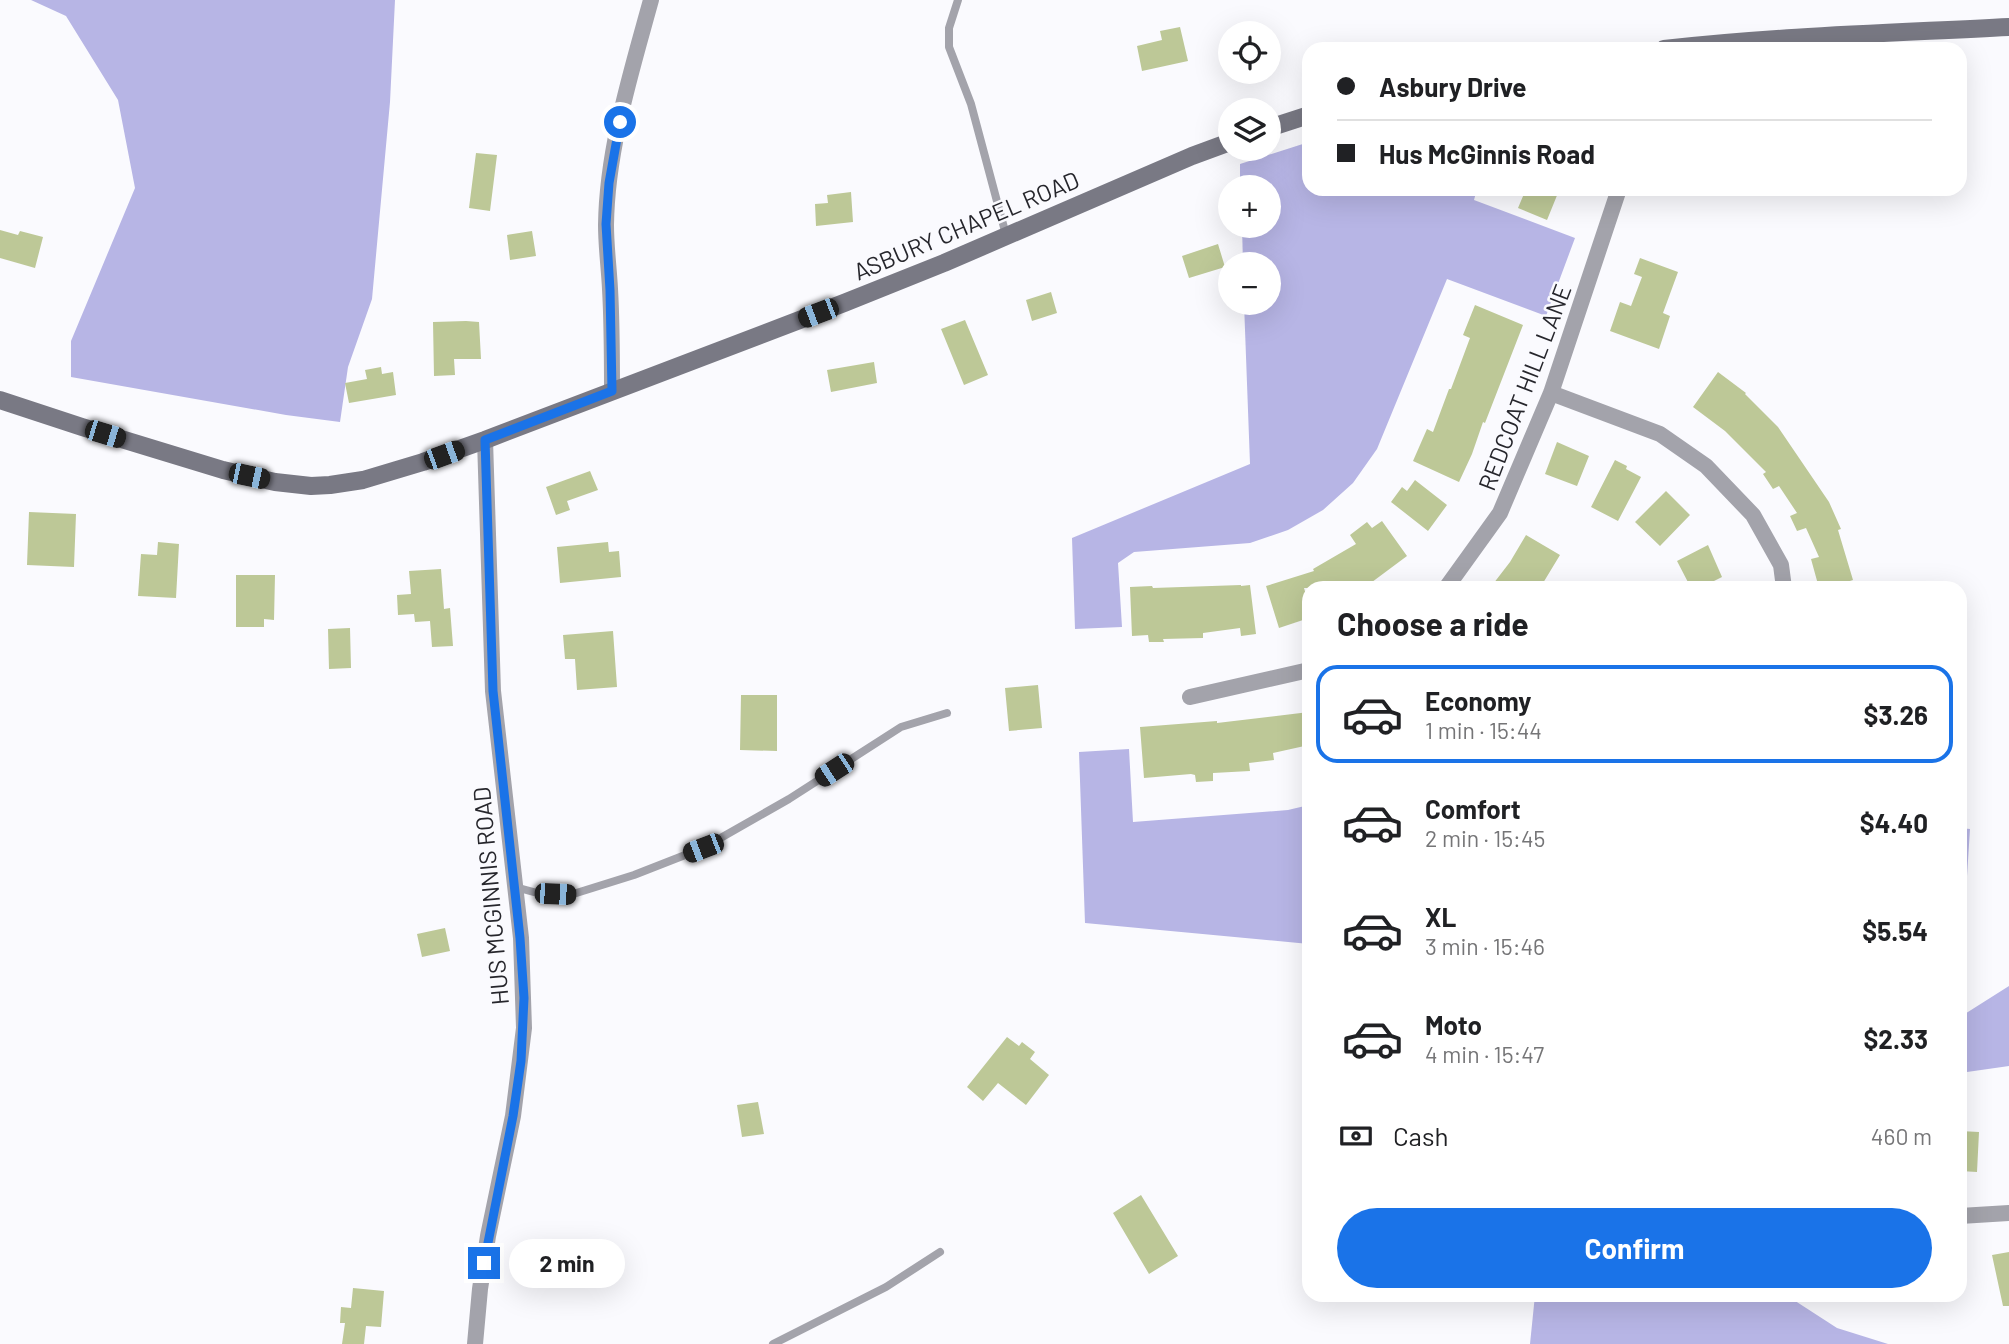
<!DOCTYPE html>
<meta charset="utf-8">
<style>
body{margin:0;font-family:Barlow,sans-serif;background:#f6f6f6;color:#202124;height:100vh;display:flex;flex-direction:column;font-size:26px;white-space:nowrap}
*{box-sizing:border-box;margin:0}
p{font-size:23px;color:#757577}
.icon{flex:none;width:38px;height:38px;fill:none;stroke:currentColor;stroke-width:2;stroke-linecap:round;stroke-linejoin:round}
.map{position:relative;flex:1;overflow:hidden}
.side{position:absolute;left:1302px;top:581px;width:665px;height:721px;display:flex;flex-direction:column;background:#fff;border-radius:21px;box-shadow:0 7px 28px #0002}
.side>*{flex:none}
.guide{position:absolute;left:1302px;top:42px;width:665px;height:154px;border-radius:21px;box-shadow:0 7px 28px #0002;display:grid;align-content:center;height:154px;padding:0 35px;background:#fff}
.controls{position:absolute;left:1218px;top:21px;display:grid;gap:14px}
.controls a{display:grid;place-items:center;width:63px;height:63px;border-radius:50%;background:#fff;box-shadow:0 7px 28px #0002;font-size:35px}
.end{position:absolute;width:32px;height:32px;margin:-16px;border:9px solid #1a73e8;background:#fff;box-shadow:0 0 0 4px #fff}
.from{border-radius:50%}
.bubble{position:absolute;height:49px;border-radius:24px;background:#fff;box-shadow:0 7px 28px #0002;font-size:23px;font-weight:700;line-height:49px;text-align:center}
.car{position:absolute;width:21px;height:42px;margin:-21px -10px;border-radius:9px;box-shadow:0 0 5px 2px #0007;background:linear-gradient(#222 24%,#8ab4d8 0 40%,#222 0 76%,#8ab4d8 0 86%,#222 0)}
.guide b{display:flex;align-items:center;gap:24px;height:66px;font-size:26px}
.guide b+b{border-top:2px solid #e0e0e0}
.guide i{width:18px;height:18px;background:#202124}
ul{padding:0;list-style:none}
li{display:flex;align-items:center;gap:21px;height:98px;margin:0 14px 10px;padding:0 21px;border:4px solid transparent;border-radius:21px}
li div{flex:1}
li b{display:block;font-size:26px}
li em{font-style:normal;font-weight:700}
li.current{border-color:#1a73e8}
li>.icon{width:63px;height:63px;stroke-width:1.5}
h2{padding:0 35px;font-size:32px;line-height:84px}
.pay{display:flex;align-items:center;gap:18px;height:77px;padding:0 35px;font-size:26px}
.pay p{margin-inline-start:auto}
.button{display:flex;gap:14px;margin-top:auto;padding:14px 35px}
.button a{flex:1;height:80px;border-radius:42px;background:#1a73e8;color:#fff;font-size:28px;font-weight:700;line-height:80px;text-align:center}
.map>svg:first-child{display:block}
</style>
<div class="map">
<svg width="2009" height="1344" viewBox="0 0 2009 1344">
<rect width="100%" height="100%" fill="#fafafe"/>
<path fill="#b7b5e5" d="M31,0H395L390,102L372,299L348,367L340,422L286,415L71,377V341L135,188L118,100L66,16Z
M1309,142V189H1477L1474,200L1575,238L1546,316L1447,279L1377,449L1353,483L1323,510L1288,530L1250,543L1134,552L1118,563L1122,627L1075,629L1072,538L1250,464L1244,303H1269V264H1243L1242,226H1269V187H1240V164Z
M1129,749L1133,822L1288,810L1309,805V944L1085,923L1079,752Z
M1960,828L1970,829L1960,986Z
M2009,986V1066L1960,1073V1017Z
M1535,1295H1786L1837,1328L1888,1344H1530Z"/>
<path fill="#bdc897" d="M1180,27L1188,61L1142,71L1137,46L1162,40L1160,31Z
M476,153L497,155L490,211L469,208Z
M1526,189H1547L1558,193L1547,220L1518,208Z
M851,192L853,222L816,226L815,204L828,203L827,195Z
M0,230L18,235L20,231L43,237L35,268L0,258Z
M532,231L536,256L510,260L507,235Z
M1218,244L1225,267L1189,278L1182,256Z
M1640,258L1678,272L1663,313L1670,316L1659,349L1610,331L1620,302L1631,306L1642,277L1634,274Z
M1051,292L1057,313L1032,321L1026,300Z
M1475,305L1523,325L1485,423L1483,422L1472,454L1459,482L1413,461L1427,429L1433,432L1449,389H1451L1470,338L1463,335Z
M965,320L988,375L964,385L941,329Z
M466,321L479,322L481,359H454L455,375L434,376L433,322Z
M874,362L877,383L831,392L827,370Z
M381,367L382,374L393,372L396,395L349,403L345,383L367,379L365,370Z
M1718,372L1746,393L1745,394L1778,427L1829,502L1841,529L1838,530L1853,580L1828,588H1819L1811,559L1819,557L1806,528L1797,531L1790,516L1797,513L1779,486L1773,489L1763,474L1766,472L1725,431L1693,407Z
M1557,442L1589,456L1577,486L1545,474Z
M1615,460L1627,466L1626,469L1641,477L1618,521L1591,507Z
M590,471L598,490L567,501L570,510L556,515L546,487Z
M1415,480L1447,505L1428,531L1391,502L1402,487L1407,491Z
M1666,491L1690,515L1660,546L1635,522Z
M29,512L76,514L74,567L27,565Z
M1382,521L1407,556L1364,588H1304L1309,605V618L1279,628L1266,586L1314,571L1313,569L1356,544L1350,535L1367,522L1372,528Z
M1526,535L1560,555L1540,588H1490L1510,562Z
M158,542L179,544L176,598L138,596L141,554L157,555Z
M608,542L609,552L619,551L621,577L560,583L557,547Z
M1708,545L1722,577L1700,588H1691L1677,561Z
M441,569L444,609L450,608L453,646L432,647L430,621L415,622L414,614L398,615L397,595L411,594L409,571Z
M236,575H275L274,620L264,619V627H236Z
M1241,585V586L1250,585L1256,634L1241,636L1240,628L1203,633V638L1163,639L1164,642H1149L1148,635L1132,636L1130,587L1152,586L1153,588Z
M350,628L351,668L329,669L328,629Z
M613,631L617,687L577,690L575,659H565L563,635Z
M1038,685L1042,728L1009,731L1005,688Z
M741,695H777V751L740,750Z
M1309,712V745L1273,753L1274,760L1249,763L1250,771L1213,773V781L1196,782L1195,775L1191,774L1144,778L1140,727L1217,721V723Z
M445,928L450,951L422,957L417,934Z
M1007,1037L1019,1046L1022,1042L1035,1052L1030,1059L1049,1075L1026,1105L998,1083L983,1101L967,1087Z
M758,1102L764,1134L742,1137L737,1105Z
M1960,1131L1979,1132L1977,1172L1960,1171Z
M1141,1195L1178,1256L1149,1274L1113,1213Z
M2009,1252V1306H2003L1992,1255Z
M353,1288L384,1291L381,1327L366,1326L364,1344H342L345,1323H340L341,1307L351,1308Z"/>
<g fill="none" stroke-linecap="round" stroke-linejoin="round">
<path stroke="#a3a3ab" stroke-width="8" d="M958,0L949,28V47L971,104L1006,235
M515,887L541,894L570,895L634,875L703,848L789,799L901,727L947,713
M773,1344L886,1287L940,1252"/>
<path stroke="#a3a3ab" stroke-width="16" d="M612,391C612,357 612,323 610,289C609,268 606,247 606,225C607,149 631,73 651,0
M1551,393L1660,434L1706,466L1753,515L1781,565L1784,588
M1446,588L1500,513L1551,393L1619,189
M1190,697L1309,670
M1960,1216L2009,1213
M475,1344L480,1289L488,1236L513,1116L524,1028L521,938L493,691L485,440"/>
<path stroke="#797984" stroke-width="18" d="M1664,49C1779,36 1894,33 2009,27
M1269,128L1309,115
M0,400L82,427L223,470L275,482L311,486L330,485L363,480L423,462L485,440L844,303L944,263L1192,156L1230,142"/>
</g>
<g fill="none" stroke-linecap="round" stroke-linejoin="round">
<path stroke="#1a73e8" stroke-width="9" d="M484,1263L513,1116L521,1061L524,998L520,938L493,691L485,440L612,391L610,290L606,224L609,183L620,122"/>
</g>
<g text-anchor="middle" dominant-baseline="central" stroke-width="5" stroke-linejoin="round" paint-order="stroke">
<g font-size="24" fill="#26262c" stroke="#fafafe">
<text transform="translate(966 225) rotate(-23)">ASBURY CHAPEL ROAD</text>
<text transform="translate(1524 387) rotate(-69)">REDCOAT HILL LANE</text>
<text transform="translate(490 896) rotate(-95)">HUS MCGINNIS ROAD</text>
</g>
</g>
</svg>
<div class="controls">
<a><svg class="icon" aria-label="locate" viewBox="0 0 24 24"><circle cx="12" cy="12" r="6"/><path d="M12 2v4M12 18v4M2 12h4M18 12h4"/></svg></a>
<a><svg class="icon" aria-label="layers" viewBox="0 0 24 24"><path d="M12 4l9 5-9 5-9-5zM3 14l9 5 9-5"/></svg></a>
<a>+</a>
<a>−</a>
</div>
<i class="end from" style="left:620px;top:122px"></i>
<i class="end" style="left:484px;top:1263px"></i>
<div class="bubble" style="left:509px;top:1239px;width:116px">2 min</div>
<i class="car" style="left:818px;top:313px;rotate:249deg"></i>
<i class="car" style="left:105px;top:434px;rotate:107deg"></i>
<i class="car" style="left:444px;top:455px;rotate:70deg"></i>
<i class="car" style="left:249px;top:476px;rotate:102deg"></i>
<i class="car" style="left:834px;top:770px;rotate:237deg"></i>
<i class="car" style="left:703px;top:848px;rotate:249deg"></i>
<i class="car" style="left:555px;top:894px;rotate:92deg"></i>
<div class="guide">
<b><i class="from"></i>Asbury Drive</b>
<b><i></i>Hus McGinnis Road</b>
</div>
<section class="side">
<h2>Choose a ride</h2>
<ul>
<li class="current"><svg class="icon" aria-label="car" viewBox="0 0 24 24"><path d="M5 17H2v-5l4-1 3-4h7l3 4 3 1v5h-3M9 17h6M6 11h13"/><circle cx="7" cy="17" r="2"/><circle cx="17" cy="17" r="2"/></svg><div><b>Economy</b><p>1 min · 15:44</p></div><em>$3.26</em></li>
<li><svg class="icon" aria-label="car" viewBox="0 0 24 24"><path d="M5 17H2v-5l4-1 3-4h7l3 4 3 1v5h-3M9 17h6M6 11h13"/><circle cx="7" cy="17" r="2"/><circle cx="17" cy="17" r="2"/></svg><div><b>Comfort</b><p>2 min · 15:45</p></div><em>$4.40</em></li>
<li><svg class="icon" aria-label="car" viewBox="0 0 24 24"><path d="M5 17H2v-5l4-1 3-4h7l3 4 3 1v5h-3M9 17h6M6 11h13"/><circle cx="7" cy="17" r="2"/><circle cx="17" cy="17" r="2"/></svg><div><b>XL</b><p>3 min · 15:46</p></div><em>$5.54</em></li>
<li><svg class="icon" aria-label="car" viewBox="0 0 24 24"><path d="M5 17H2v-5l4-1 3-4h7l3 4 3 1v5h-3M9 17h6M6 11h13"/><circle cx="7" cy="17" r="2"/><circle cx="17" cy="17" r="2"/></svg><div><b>Moto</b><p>4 min · 15:47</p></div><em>$2.33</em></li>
</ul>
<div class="pay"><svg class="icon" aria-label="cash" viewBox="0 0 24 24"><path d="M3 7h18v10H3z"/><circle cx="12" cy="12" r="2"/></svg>Cash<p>460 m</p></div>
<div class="button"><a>Confirm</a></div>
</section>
</div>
